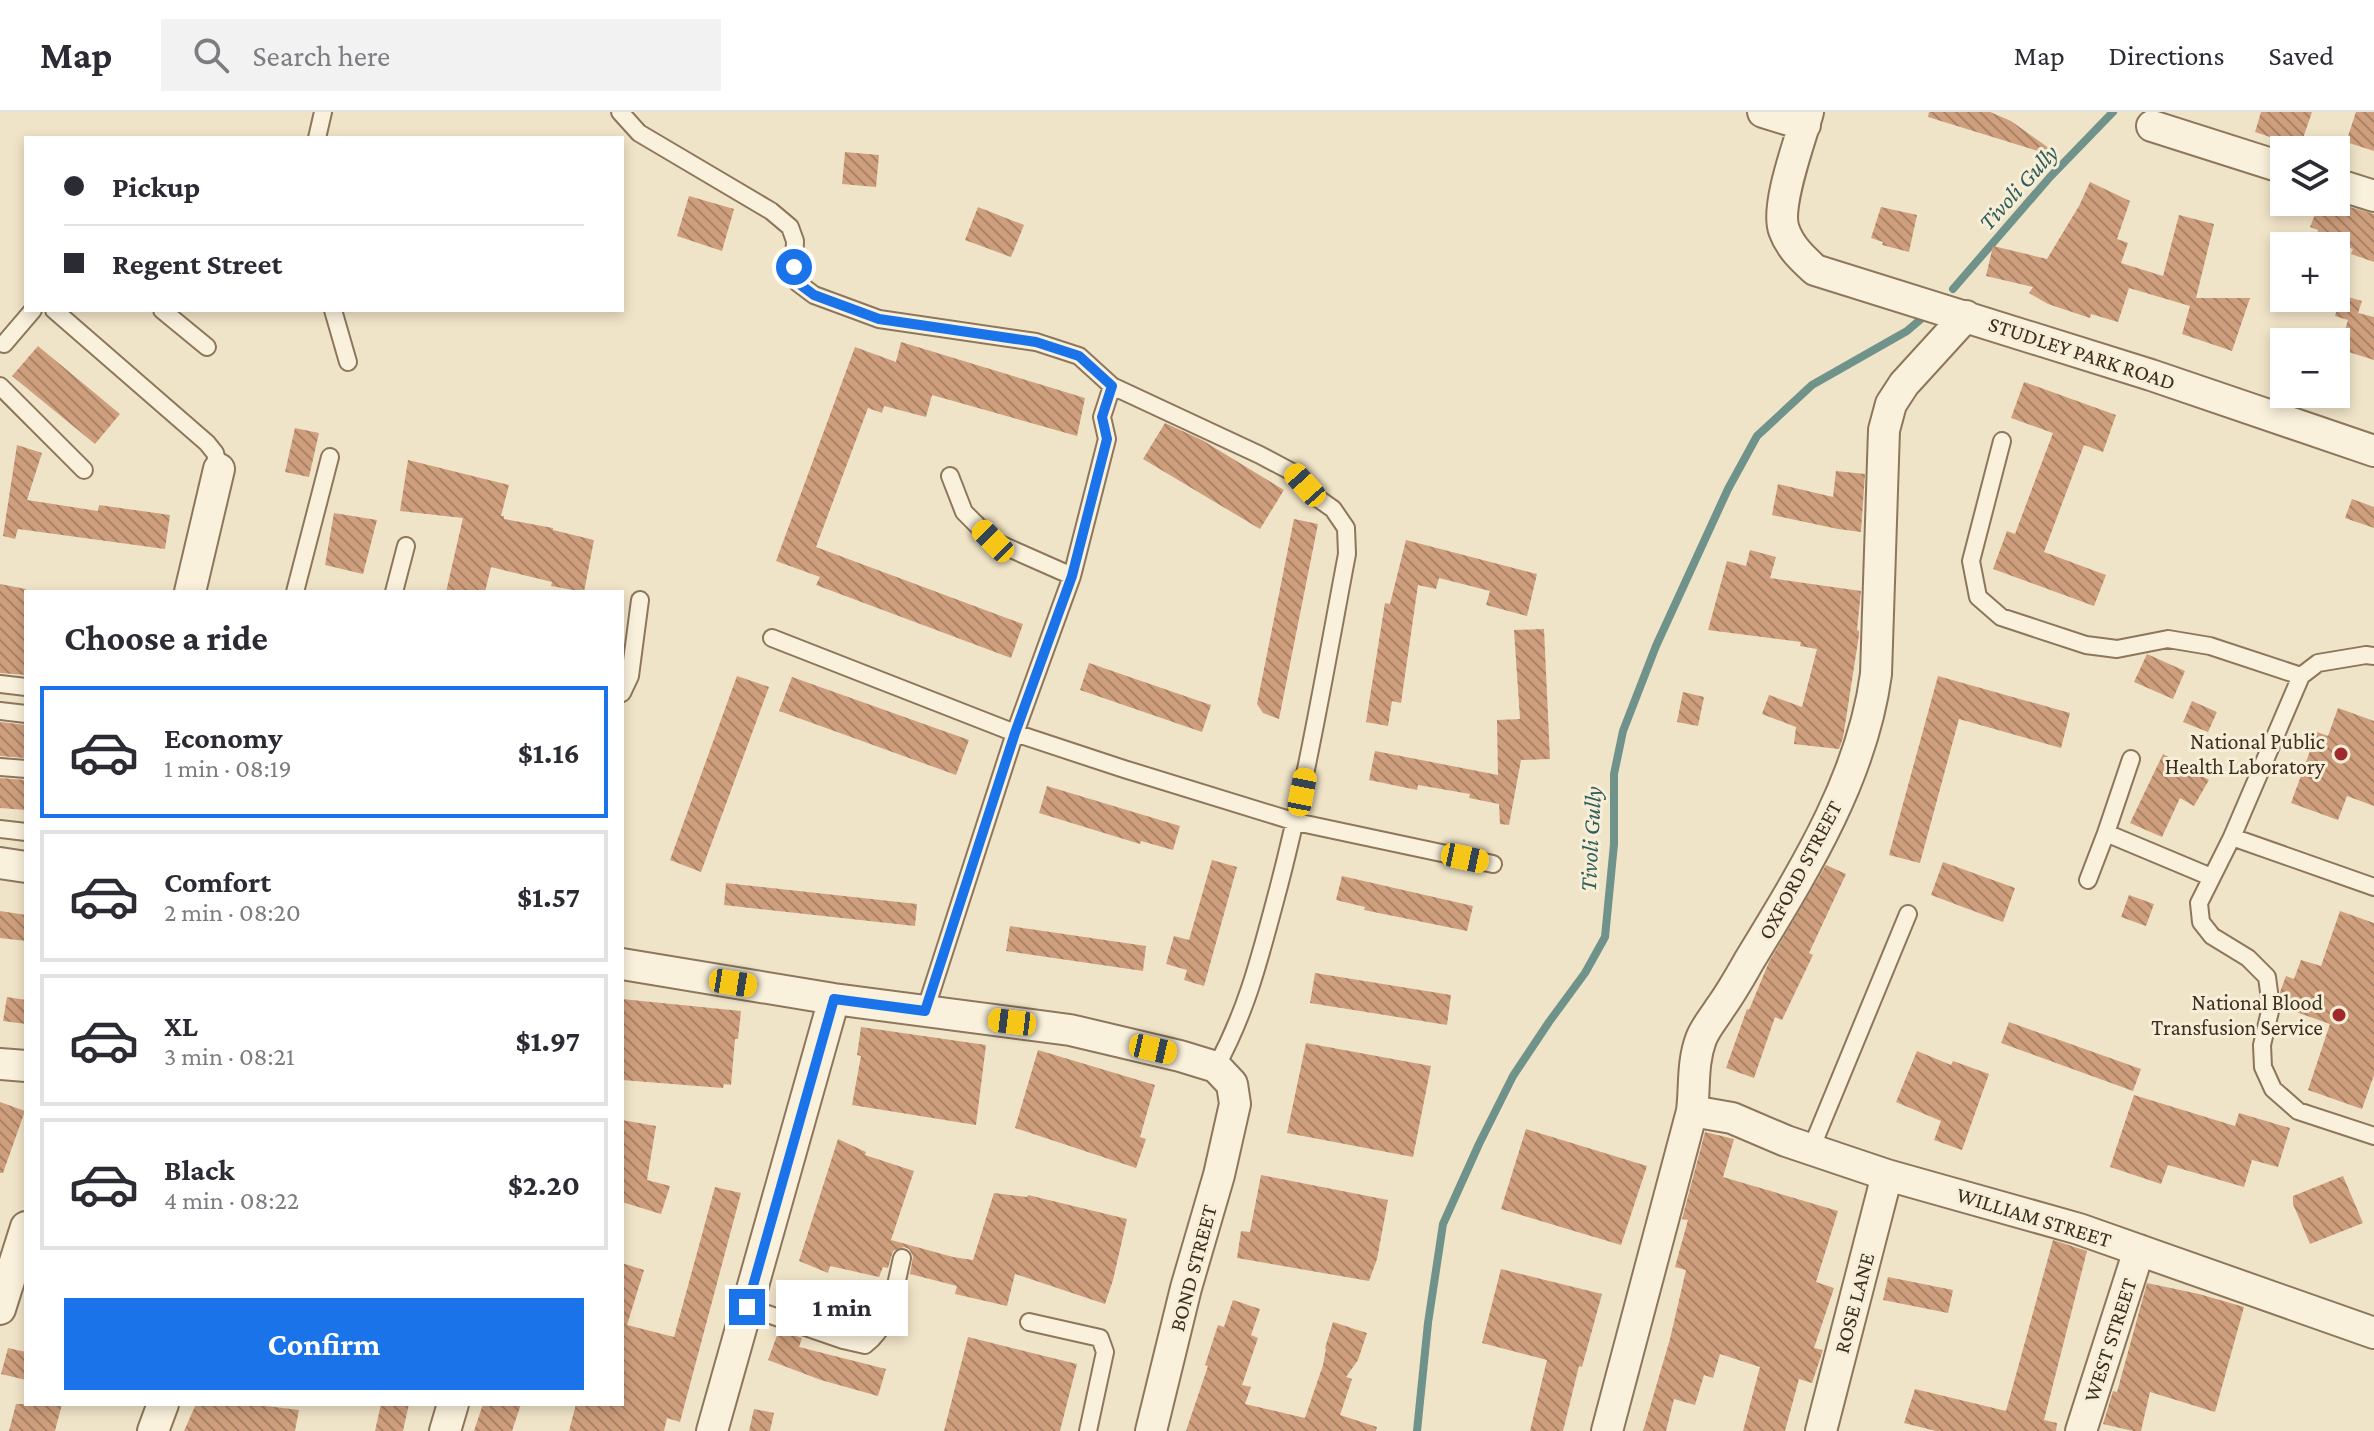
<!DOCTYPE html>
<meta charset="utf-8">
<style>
body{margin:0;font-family:"Crimson Pro",serif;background:#f2f2f3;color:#2b2b33;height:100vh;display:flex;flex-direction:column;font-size:30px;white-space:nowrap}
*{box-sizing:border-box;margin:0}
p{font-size:26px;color:#7c7c81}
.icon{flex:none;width:44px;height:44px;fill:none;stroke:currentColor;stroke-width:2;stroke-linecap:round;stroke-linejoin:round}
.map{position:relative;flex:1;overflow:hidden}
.sheet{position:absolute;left:24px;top:478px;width:600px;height:816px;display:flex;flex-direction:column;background:#fff;border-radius:0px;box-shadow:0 4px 12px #0003}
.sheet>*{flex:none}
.guide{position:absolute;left:24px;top:24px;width:600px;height:176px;border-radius:0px;box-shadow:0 4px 12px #0003;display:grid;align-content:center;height:176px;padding:0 40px;background:#fff}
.controls{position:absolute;left:2270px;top:24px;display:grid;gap:16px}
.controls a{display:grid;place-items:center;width:80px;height:80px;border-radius:0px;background:#fff;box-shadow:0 4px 12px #0003;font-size:40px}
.end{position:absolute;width:36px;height:36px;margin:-18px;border:10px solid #1a73e8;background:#fff;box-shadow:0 0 0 4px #fff}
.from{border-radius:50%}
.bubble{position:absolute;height:56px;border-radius:0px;background:#fff;box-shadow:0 4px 12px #0003;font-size:26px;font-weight:700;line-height:56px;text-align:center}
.car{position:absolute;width:24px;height:48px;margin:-24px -12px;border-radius:10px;box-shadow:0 0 6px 2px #0007;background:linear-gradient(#f5c518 24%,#345 0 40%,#f5c518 0 76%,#345 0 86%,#f5c518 0)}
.guide b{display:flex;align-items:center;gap:28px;height:76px;font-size:30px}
.guide b+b{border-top:2px solid #e1e1e2}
.guide i{width:20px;height:20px;background:#2b2b33}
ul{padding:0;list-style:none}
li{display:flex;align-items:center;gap:24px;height:132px;margin:0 16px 12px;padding:0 24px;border:4px solid #e1e1e2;border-radius:0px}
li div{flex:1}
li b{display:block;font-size:30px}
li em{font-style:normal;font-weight:700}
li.selected{border-color:#1a73e8}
li>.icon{width:72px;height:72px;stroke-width:1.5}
h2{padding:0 40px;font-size:36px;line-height:96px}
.button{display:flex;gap:16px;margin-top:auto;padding:16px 40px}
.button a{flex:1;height:92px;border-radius:0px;background:#1a73e8;color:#fff;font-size:32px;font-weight:700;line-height:92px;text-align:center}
header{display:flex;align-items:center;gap:48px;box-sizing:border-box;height:112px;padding:0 40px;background:#fff;border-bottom:2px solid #e1e1e2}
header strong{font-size:38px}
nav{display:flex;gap:44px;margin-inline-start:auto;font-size:28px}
.search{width:560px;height:72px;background:#f2f2f3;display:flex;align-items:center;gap:20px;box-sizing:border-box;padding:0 28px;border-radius:0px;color:#7c7c81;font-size:30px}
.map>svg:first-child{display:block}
</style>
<header>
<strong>Map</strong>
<div class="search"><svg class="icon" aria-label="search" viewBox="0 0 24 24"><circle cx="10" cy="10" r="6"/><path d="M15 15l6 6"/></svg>Search here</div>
<nav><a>Map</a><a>Directions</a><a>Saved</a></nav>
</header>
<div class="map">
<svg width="2374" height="1319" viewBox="0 0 2374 1319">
<defs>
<pattern id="building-back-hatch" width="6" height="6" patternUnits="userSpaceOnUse" patternTransform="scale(2)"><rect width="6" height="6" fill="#cf9f7d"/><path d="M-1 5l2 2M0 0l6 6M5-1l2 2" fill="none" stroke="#a98266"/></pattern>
</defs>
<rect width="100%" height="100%" fill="#f0e4c8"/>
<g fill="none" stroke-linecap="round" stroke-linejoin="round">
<path stroke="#6f938a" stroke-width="8" d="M1953,177L2050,65L2113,0
M1417,1319L1428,1211L1443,1112L1479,1032L1513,964L1549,910L1585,861L1605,825L1614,732V662L1623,619L1656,534L1728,377L1757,324L1812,273L1907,219L1921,207"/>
</g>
<path fill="url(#building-back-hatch)" d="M1929,0H1990L2011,9L2053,39L2051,43L1928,5Z
M2261,0H2312L2300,35L2255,20Z
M2356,0H2374V39L2346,30Z
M845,40L879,43L876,75L842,72Z
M2090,70L2130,89L2117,127L2128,131L2121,151L2163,164L2179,103L2214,112L2196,186H2250L2232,239L2182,222L2190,194L2129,176L2118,210L2091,202L2090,206L2048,192L2029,181L2033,175L1986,164L1993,134L2047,147L2079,94Z
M689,84L734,97L722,139L677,124Z
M2320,90H2333L2374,102V150L2351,142L2353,137L2317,123L2318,118L2310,115Z
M978,95L1024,113L1011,145L965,128Z
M1881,95L1917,103L1909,140L1882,133L1883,130L1871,126Z
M2341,183L2362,189L2358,201L2374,205V248L2339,237L2348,208L2335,204Z
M901,230L1085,286L1077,324L932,283L926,305L884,294L882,301L868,296L816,435L1023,512L1011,546L816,473L820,465L776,449L855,235L896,250Z
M38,234L120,302L95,332L12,264Z
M2024,270L2116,303L2103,340L2084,333L2044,440L2106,463L2094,494L1993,457L2007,419L2015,422L2053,321L2011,306Z
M1165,311L1202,328L1284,378L1260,417L1143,347Z
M295,316L319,321L309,365L285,360Z
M17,333L42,341L27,388L98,399L99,393L170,403L165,437L18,417L15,427L3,424Z
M408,348L509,373L501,404H504V407L553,416V418L594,428L584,480L551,474L552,470L491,455L485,480H446L463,406L400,399Z
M1836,359L1865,362L1861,420L1838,417L1772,403L1778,372L1833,385Z
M2352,387L2374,395V416L2345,406Z
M334,401L377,408L363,462L325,453Z
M1294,407L1318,412L1279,607L1263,601L1257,592Z
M1406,428L1537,462L1527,504L1486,493L1490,479L1439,466L1436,477L1418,473L1401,591L1392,589L1388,614L1366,610L1385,491L1390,492Z
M1750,438L1776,445L1770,466L1861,479L1857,518L1859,519V523L1843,626L1839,637L1794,632L1796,615L1762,602L1769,583L1802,595L1817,537L1800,534L1801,530L1708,518L1727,449L1746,454Z
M0,472L26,477V563L0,561Z
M1544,517L1550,647L1521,648L1509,713L1500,712L1499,692L1469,686L1470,682L1418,673L1417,678L1369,668L1375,639L1498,663L1497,608L1520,607L1514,518Z
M2147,542L2185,559L2173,587L2134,570Z
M1089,551L1211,593L1202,620L1080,578Z
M737,564L769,575L701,760L670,748Z
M1938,564L2070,601L2061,636L1959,607L1920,751L1889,743Z
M792,565L969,628L956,663L779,599Z
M1683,580L1704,585L1698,614L1677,610Z
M2192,589L2217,600L2208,620L2183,610Z
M2338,596L2374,609V694L2347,684L2338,708L2291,691L2317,620L2328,624Z
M0,610L26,613V646L0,644Z
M2163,642L2209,668L2194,694L2180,686L2162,725L2130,711Z
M0,666L26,668V698L0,696Z
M1047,674L1180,714L1173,738L1141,729L1140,732L1039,701Z
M1212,748L1237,755L1204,874L1184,868L1187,858L1166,852L1174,824L1189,828Z
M1943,750L2015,776L2003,810L1931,783Z
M1826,753L1846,762L1809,841L1813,843L1782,908L1775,905L1754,966L1726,956L1747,897L1749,898L1769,850Z
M1342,764L1473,794L1467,819L1364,798L1365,795L1336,788Z
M726,771L917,792L915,814L724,793Z
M2129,783L2154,792L2146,814L2121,805Z
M0,799L26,803V829L0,826Z
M2340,799L2374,811V963L2362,997L2308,978L2330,912L2282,895L2280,880L2286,864L2294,867L2301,848L2321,854Z
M1010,814L1146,834L1143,859L1006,839Z
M1315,861L1451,883L1447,913L1310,891Z
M7,885L26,888V912L3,909Z
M622,887L741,899L738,927H735L731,973L724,972L723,976L622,968Z
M2009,910L2141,957L2133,979L2001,931Z
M861,915L986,933L976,1013L852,993L861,944L857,943Z
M1306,931L1431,954L1413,1045L1287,1021Z
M1038,938L1155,973L1140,1025L1146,1027L1136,1056L1015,1016Z
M1917,939L1951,953L1953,949L1989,962L1962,1038L1934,1028L1941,1009L1896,990Z
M2134,983L2235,1014L2239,1001L2290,1016L2278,1055L2252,1048L2244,1075L2168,1053L2161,1072L2110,1055Z
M0,990L25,999L3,1061H0Z
M622,1008L656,1014L647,1068L670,1074L661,1102L622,1090Z
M1526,1017L1647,1054L1621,1133L1501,1097Z
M1705,1020L1734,1027L1723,1065L1838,1099L1816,1170L1834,1176L1814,1236L1823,1238L1812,1271L1799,1267L1785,1319H1743L1760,1255L1720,1242L1713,1266L1704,1263L1695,1293L1674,1287L1666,1319H1643L1670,1227L1686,1158L1675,1155L1688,1108L1682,1107Z
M838,1027L866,1040L865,1043L914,1059L891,1128L953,1145L973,1148L994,1081L1027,1085L1028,1083L1127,1107L1113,1168L1105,1192L1015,1162L1007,1194L955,1182L957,1174L910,1162L913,1144L909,1137L904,1135L893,1139L888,1156L883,1155L879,1165L830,1154L828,1161L799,1149Z
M1261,1063L1388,1088L1377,1147L1369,1169L1237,1146L1241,1119L1250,1120Z
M2343,1064L2363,1111L2310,1132L2293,1092V1084Z
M715,1075L741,1081L680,1310L667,1306L664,1319H569L576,1292H622V1151L644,1158L627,1213L674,1225Z
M2053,1128L2087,1139L2044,1308L2057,1311L2056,1319H1936L1904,1311L1915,1277L2006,1299Z
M1501,1157L1602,1182L1582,1255L1579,1254L1563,1319H1530L1547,1248L1482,1231Z
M1888,1165L1953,1178L1948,1201L1883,1188Z
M2147,1171L2199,1182L2244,1195L2215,1300L2150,1280L2141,1319H2133L2103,1312L2113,1279L2117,1280Z
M1233,1188L1260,1197L1251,1223L1258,1226L1242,1273L1251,1275L1245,1292L1305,1306L1323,1253L1326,1237L1325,1236L1333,1210L1367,1221L1358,1248L1346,1265L1352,1267L1340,1303L1377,1315L1376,1319H1186L1208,1254L1205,1253L1218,1213L1224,1215Z
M779,1218L802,1226L799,1235L886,1257L878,1284L821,1268L768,1248Z
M968,1225L1077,1252L1060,1319H944Z
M8,1236L26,1240V1268L1,1262Z
M16,1292H62L55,1319H9Z
M196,1292H250L299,1298L295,1319H184Z
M381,1292H409L403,1319H375Z
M483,1292H521L512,1319H474Z
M754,1297L774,1301L770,1319H749Z"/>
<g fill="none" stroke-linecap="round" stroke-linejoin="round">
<g stroke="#8d765c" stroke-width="20">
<path id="service" d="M620,0L639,21L771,99L790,115L795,129L794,155L798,171L814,183L879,207L1036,230L1079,244L1112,274L1260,343L1294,361L1316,385L1333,397L1346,416L1347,442C1325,558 1306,674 1275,789C1259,849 1246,900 1216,955
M317,26L323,0
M54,198L207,331L215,341L219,357
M162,198L207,235
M333,198L348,250
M4,232L33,198
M0,274L84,358
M2002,329L1971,449L1978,485L2001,505L2086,533L2117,537L2168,527L2210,534L2301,564
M950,364L964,400L993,429L1072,464
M295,480L330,345
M394,480L406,434
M772,526L1015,621L1124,657L1296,710L1493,752
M0,572L26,575
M622,581L630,564L640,488
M0,599L26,602
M0,655L26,657
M0,717L26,720
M2106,721L2131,647
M2232,725L2301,564L2318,551L2366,543L2374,544
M2088,768L2106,721L2211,765
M2374,775L2232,725L2199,791L2201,810L2212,824L2248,846L2267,865L2271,895L2262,933L2263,955L2273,977L2298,999L2374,1024
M925,899L1015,621L1072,464L1107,327L1102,305L1112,274
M1811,1037L1908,802
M747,1195L843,1228L865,1233C891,1214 895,1175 902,1146
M1029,1210L1100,1226L1105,1240L1088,1319"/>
</g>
<g stroke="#8d765c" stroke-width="34">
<path id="minor" d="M1763,0L1805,13
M1808,0C1801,26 1775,94 1784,118C1790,135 1802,146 1815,158L2151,263L2374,339
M2152,14L2284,56
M2336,72L2374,84
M190,480L219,357
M0,751L26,755
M622,852L834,887L1070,918L1180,944L1216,955L1232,972L1235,992L1219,1063L1186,1176L1151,1319
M0,952L26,954
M1692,999L1732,1006L1786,1029L1887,1063L2079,1117L2374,1221
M0,1197L26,1115
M153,1319L163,1292
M445,1319L453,1292
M712,1319L834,887
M1607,1319L1692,999C1695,975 1692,951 1701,927C1705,916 1714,906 1720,896C1731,881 1740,865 1749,849C1803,760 1862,667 1876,562L1884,318L1891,292L1904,272L1966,204
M1821,1319L1887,1063
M2081,1319L2139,1138"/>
</g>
<use href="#service" stroke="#faf1dc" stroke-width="16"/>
<use href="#minor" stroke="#faf1dc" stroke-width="30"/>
</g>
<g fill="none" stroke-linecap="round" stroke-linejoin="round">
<path stroke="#1a73e8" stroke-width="10" d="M747,1195L834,887L925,899L1015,621L1072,464L1107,327L1102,305L1112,274L1079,244L1036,230L879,207L814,183L798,171L794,155"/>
</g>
<g fill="#9e2a2b" stroke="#f7eed8" stroke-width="3">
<circle cx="2341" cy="642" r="8"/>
<circle cx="2339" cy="903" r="8"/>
</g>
<g text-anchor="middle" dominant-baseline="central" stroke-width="6" stroke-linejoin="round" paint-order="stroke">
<g font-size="22" fill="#3d2e20" stroke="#f7eed8">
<text transform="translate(2082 241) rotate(18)">STUDLEY PARK ROAD</text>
<text transform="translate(1800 758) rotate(-62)">OXFORD STREET</text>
<text transform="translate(2034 1105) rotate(17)">WILLIAM STREET</text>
<text transform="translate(1193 1156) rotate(-75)">BOND STREET</text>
<text transform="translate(1854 1191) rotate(-75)">ROSE LANE</text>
<text transform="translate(2110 1228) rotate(-72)">WEST STREET</text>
</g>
<g font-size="22" fill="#3d2e20" stroke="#f7eed8" text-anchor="end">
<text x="2325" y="629">National Public<tspan x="2325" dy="25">Health Laboratory</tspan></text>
<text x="2323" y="890">National Blood<tspan x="2323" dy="25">Transfusion Service</tspan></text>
</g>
<g font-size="24" font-style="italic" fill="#2f5d5a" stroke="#f7eed8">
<text transform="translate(2018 75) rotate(-48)">Tivoli Gully</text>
<text transform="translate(1590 727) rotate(-87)">Tivoli Gully</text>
</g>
</g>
</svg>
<div class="controls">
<a><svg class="icon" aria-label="layers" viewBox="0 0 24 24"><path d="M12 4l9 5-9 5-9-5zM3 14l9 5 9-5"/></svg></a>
<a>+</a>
<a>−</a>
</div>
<i class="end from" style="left:794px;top:155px"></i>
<i class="end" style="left:747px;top:1195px"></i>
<div class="bubble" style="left:776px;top:1168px;width:132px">1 min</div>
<i class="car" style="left:1305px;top:373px;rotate:318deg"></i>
<i class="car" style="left:993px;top:429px;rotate:315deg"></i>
<i class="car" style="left:1302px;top:680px;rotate:11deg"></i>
<i class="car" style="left:1465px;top:746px;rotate:102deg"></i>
<i class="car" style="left:733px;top:871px;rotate:99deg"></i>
<i class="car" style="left:1012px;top:910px;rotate:277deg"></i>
<i class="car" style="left:1153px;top:937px;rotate:103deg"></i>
<div class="guide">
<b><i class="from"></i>Pickup</b>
<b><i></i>Regent Street</b>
</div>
<section class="sheet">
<h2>Choose a ride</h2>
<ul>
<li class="selected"><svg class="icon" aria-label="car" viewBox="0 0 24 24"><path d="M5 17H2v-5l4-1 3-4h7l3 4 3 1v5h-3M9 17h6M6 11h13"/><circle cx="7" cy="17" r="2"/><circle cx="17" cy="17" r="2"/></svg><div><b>Economy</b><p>1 min · 08:19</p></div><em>$1.16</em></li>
<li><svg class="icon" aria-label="car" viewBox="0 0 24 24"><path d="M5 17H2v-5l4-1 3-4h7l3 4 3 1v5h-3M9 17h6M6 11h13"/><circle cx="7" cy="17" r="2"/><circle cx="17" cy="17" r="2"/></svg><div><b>Comfort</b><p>2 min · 08:20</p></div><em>$1.57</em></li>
<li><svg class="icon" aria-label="car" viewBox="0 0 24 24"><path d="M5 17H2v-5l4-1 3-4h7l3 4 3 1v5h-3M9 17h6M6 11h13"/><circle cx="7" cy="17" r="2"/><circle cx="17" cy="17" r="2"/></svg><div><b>XL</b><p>3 min · 08:21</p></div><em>$1.97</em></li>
<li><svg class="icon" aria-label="car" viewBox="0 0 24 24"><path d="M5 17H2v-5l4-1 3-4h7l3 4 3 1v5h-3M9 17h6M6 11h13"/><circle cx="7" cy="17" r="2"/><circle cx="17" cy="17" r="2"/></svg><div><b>Black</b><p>4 min · 08:22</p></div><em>$2.20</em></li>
</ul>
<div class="button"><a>Confirm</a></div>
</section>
</div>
